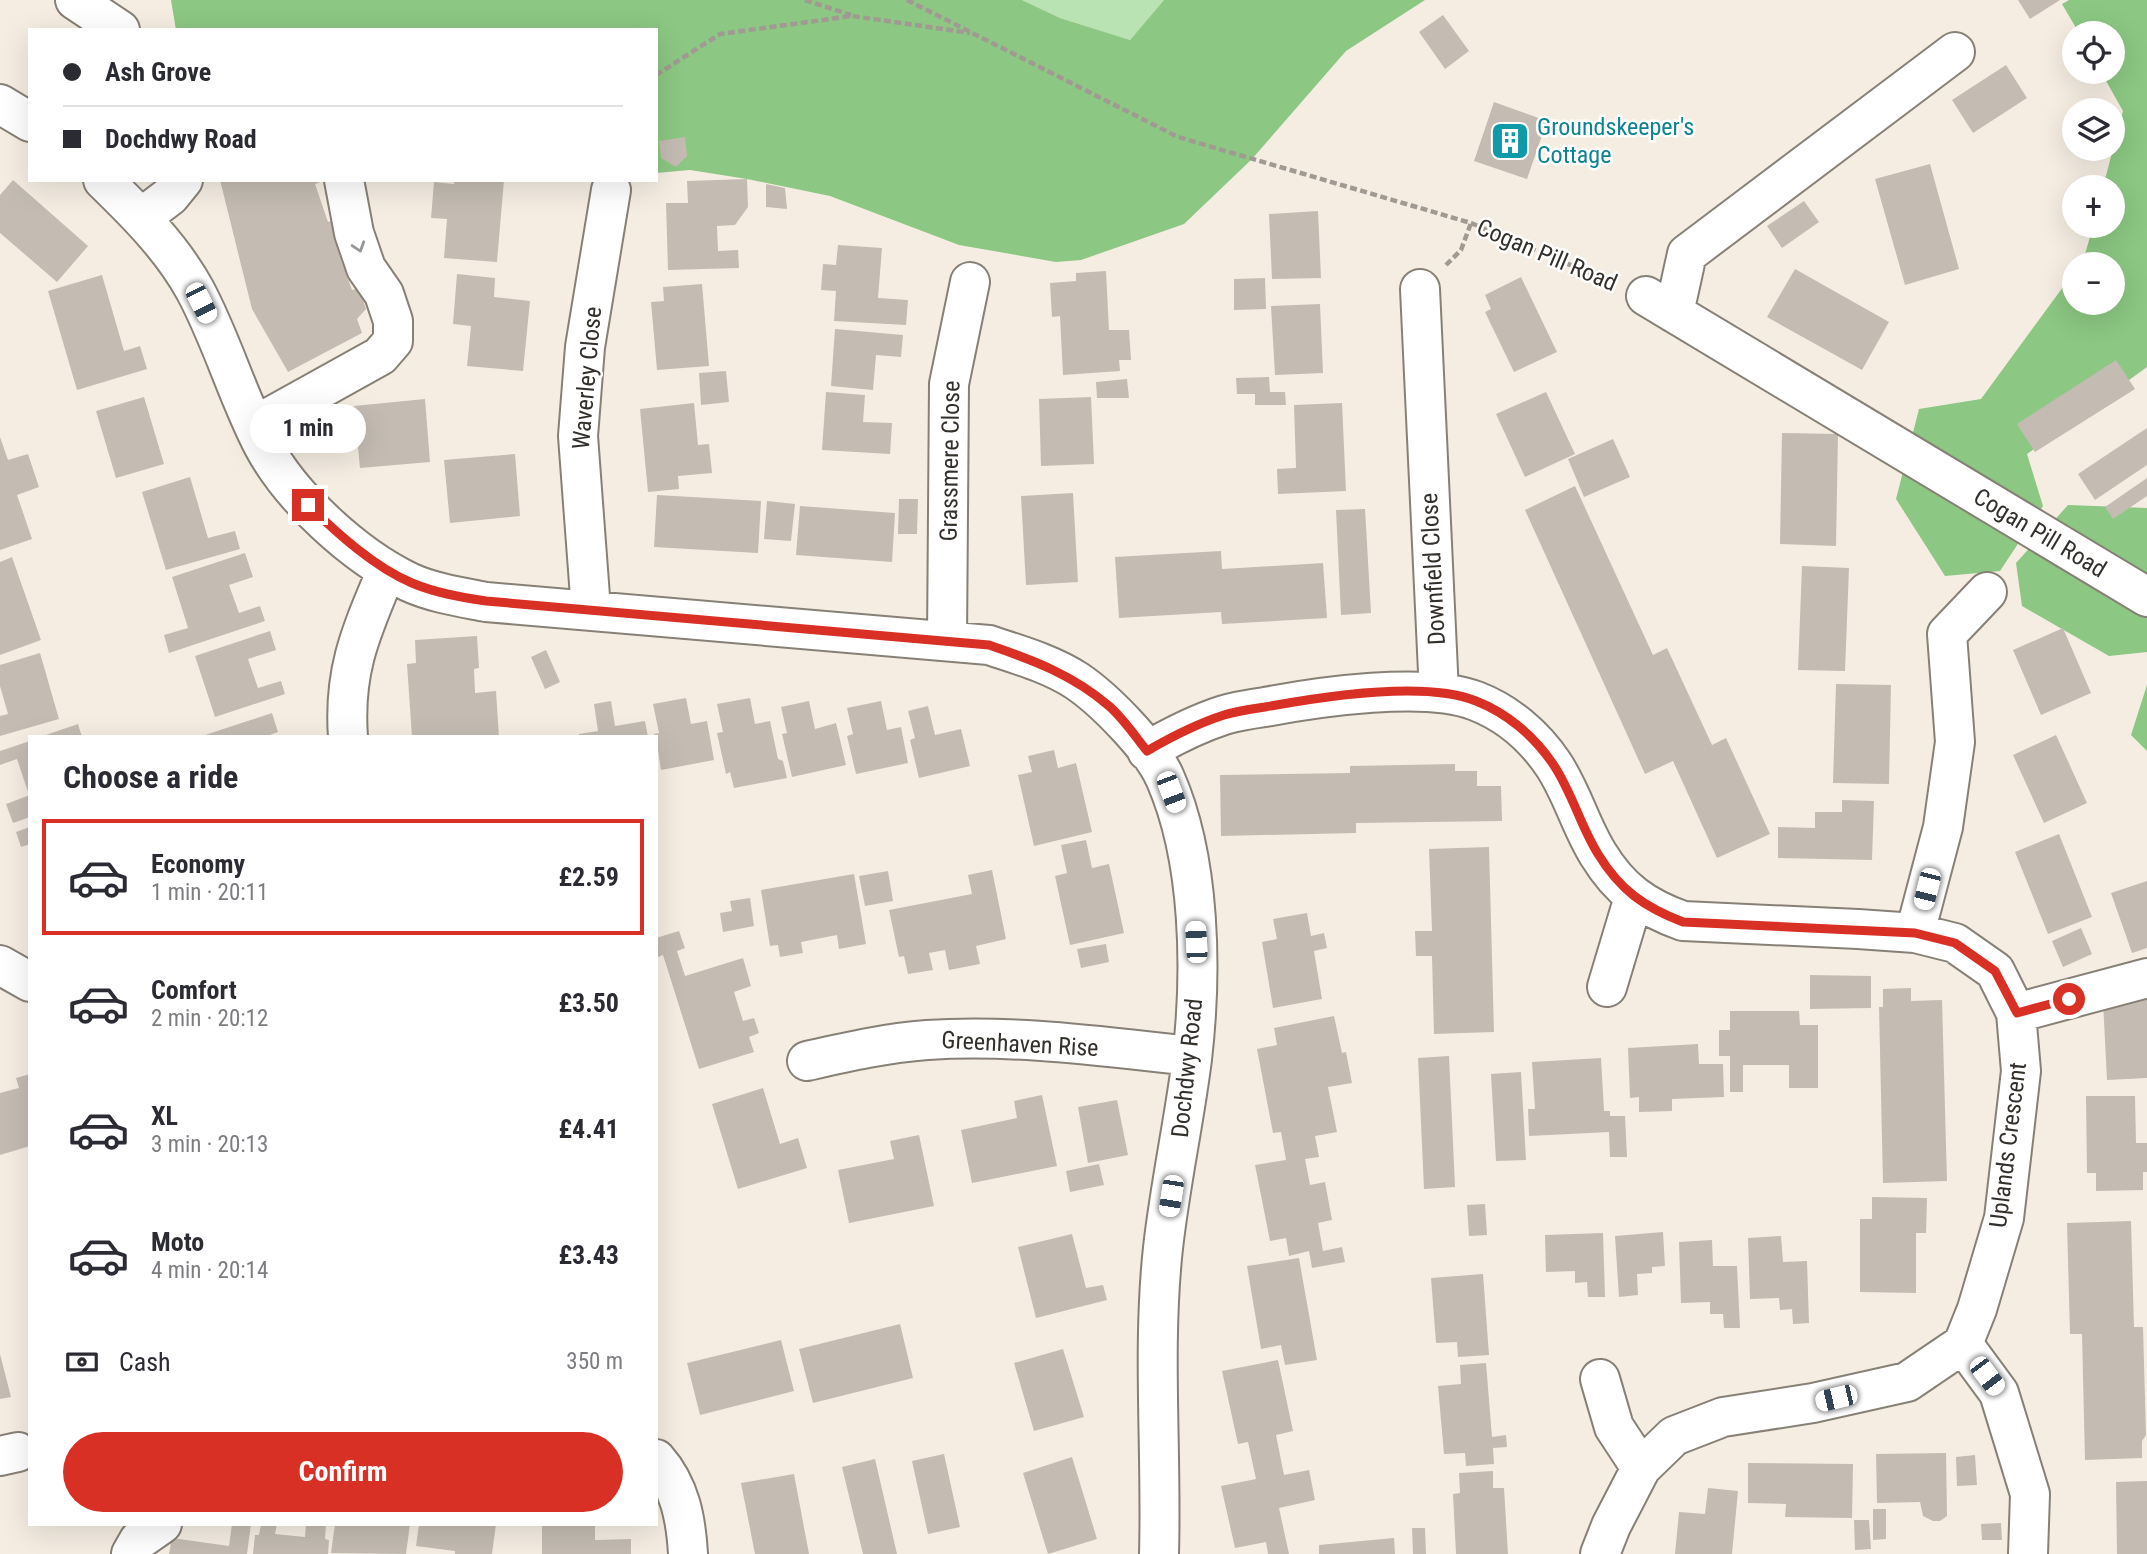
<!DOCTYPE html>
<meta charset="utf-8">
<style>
body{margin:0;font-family:"Roboto Condensed",sans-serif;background:#f7f7f7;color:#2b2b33;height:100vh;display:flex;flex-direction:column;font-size:26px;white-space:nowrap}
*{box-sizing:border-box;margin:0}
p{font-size:23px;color:#7c7c81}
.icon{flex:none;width:38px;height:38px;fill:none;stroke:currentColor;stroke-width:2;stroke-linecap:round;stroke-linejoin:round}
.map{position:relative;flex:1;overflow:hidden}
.sheet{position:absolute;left:28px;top:735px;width:630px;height:791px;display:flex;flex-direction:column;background:#fff;border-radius:0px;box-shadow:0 7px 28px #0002}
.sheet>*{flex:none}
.guide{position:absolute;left:28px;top:28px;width:630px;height:154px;border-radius:0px;box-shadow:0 7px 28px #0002;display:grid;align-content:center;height:154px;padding:0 35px;background:#fff}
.fabs{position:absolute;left:2062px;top:21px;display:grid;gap:14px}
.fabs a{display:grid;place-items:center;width:63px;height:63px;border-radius:50%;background:#fff;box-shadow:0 7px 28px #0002;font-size:35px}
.end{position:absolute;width:32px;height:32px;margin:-16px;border:9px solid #d93025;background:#fff;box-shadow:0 0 0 4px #fff}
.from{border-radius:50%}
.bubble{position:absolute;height:49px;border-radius:24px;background:#fff;box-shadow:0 7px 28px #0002;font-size:23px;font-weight:700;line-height:49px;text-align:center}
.car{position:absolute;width:21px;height:42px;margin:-21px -10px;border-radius:9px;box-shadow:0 0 5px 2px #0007;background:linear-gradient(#fff 24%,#345 0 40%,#fff 0 76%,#345 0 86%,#fff 0)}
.guide b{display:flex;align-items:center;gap:24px;height:66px;font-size:26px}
.guide b+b{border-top:2px solid #e1e1e2}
.guide i{width:18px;height:18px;background:#2b2b33}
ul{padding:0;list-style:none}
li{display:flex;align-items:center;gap:21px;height:116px;margin:0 14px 10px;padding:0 21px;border:4px solid transparent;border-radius:0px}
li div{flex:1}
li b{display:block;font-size:26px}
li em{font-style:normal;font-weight:700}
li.on{border-color:#d93025}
li>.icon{width:63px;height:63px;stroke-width:1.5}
h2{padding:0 35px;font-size:32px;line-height:84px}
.pay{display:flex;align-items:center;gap:18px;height:77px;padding:0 35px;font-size:26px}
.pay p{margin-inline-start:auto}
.action{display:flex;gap:14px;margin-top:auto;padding:14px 35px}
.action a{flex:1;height:80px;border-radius:42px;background:#d93025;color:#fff;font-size:28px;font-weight:700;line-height:80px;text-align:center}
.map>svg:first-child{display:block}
</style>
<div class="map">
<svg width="2147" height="1554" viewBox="0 0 2147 1554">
<rect width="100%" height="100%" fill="#f5ede2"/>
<path fill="#b9e3b2" d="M1022,0H1164L1130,40L1060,18Z"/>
<path fill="#8cc783" d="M171,0H1022L1060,18L1130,40L1164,0H1425L1346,51L1252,159L1184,224L1081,260L1056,262L959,245L830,196L747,179L690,170L656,173V30H176Z
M2069,0H2147V367L2027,454L2043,506L2000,571L1945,576L1896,499L1919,409L1981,399L2074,272V303H2112V264H2080L2084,258L2093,226H2112V187H2103L2123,111L2101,72H2112V33H2079L2062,4Z
M2068,505L2147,508V652L2109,656L2022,606L2016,563Z
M2147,685V751L2131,735Z"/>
<path fill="#c4bcb2" d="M2018,0H2060L2030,19Z
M1443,15L1469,51L1445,69L1419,32Z
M2006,65L2027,98L1973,133L1952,100Z
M1494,102L1547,121L1527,179L1474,161Z
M685,137L687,156L676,167L661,158L659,141Z
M1930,164L1959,269L1905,285L1875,179Z
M747,179L748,207L735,225L717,226L718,251L738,250L739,268L668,270L666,203H688L687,181Z
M13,180L88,246L57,282L0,233V195Z
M220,180H326L315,184L328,222L337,219L347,248L338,251L352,290L359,288L366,309L357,319L362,333L288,372L252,309Z
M454,180H504L497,262L444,258L447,219L431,218L434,182L454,184Z
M766,184L785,188L787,209L766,207Z
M1804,201L1819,222L1782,248L1767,226Z
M1318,211L1321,278L1272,279L1269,214Z
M838,245L882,248L878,298L908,300L906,325L834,321L836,291L821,290L823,264L836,265Z
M1795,269L1889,322L1862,370L1767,317Z
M1106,271L1109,330H1129L1131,360H1119L1120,371L1063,375L1060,316L1052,317L1050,283L1076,281V273Z
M457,274L495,278L494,297L530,301L523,371L467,366L471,326L453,324Z
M102,275L124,351L140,346L147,369L77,390L48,291Z
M1521,277L1557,352L1514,372L1485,312L1491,309L1485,295Z
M1265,278L1266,309L1234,310V279Z
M702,284L709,366L657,370L651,302L664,301L663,287Z
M1320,304L1323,373L1275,375L1271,306Z
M835,329L903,335L901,357L876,355L873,390L831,386Z
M2116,360L2135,389L2035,452L2017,424Z
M726,371L729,402L701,405L699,373Z
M1269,377L1270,392H1285L1286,405H1255V394H1237L1236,378Z
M1127,379L1129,398H1097L1096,382Z
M826,392L865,395L863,422L892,423L890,454L822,450Z
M1546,392L1575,454L1525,477L1496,414Z
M144,397L164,464L116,478L96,411Z
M1091,397L1094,464L1041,466L1039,399Z
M425,399L430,462L360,468L354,406Z
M694,403L698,445L709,444L712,473L678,476L679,489L648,492L640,409Z
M1342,403L1346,491L1278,494L1277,469L1296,468L1294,405Z
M2147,428V465L2095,500L2078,474Z
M1782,433L1838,434L1836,546L1780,544Z
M0,437L8,460L28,454L39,487L17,495L32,539L0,550Z
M1613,439L1630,477L1584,497L1568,459Z
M515,454L520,516L450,523L444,460Z
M190,477L208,538L235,531L240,549L166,570L142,492Z
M2147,478V496L2113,519L2105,507Z
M1575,486L1653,655L1667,648L1712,745L1726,738L1770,834L1717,858L1673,761L1645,774L1525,510Z
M1073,493L1078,582L1026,585L1021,496Z
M657,495L761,501L758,553L654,547Z
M899,499H918L917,534H898Z
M767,501L795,504L791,541L764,539Z
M800,506L895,513L892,562L796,555Z
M1365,509L1371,613L1341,615L1336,510Z
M1221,551L1222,569L1323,563L1327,618L1222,624L1221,612L1119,618L1115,557Z
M245,553L253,577L229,585L239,613L260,606L265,621L169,653L164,635L188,628L172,577Z
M12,557L41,640L0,655V562Z
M1802,566L1849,568L1845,671L1798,670Z
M2063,628L2091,693L2041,715L2013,650Z
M270,631L276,650L248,659L258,688L281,681L285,694L215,717L195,656Z
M477,636L479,668L474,669L475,693L496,691L499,737H412L407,664L416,663L415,640Z
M546,650L560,682L545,689L531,657Z
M40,653L59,719L0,736V716L8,714L0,686V665Z
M1836,684L1891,685L1889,784L1833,783Z
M686,698L691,724L707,721L714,760L661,770L656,737L654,734L659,733L653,704Z
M750,698L755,724L770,721L778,759L783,761L787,778L734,788L730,772L726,774L717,733L723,732L717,704Z
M611,701L615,726L645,721L648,737H579V734L598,731L594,704Z
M809,701L815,729L836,723L846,765L792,777L782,734L787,733L781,707Z
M881,701L887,730L901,727L908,763L856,774L847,736L853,734L847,708Z
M928,706L935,735L961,729L970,766L919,778L910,740L915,738L908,711Z
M272,713L278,732L264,737H199Z
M78,724L82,737H43V736Z
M2056,735L2087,803L2044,823L2013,755Z
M30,741V795H29L17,759L0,765V751Z
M1054,750L1058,768L1076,763L1092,832L1034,846L1018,775L1032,772L1028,756Z
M1455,764V771H1477V786H1501L1502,821L1356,823V833L1221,836L1220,775L1350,773V766Z
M30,795V817L13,823L6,804Z
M1842,800L1874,801L1872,860L1778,858V827L1815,828V812H1842Z
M30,827V844L21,847L16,832Z
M2059,834L2092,917L2048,934L2015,852Z
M1086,840L1092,868L1109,864L1124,933L1070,945L1055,876L1067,873L1061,845Z
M1489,847L1494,1032L1434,1034L1432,956H1416L1415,931H1432L1429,849Z
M992,870L1006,939L976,946L980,964L949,970L945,950L929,953L933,970L908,974L904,956L899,957L889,910L972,894L968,875Z
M888,871L893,901L865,906L859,876Z
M854,874L866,944L839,949L837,935L801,942L803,953L780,957L778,945L770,946L761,890Z
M2147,881V948L2132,953L2111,893Z
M750,898L754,926L723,932L720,913L732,911L730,901Z
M1307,913L1311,936L1324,933L1327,948L1314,951L1322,999L1273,1008L1262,942L1277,939L1273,919Z
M2081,928L2092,954L2063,967L2052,941Z
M679,931L685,948L677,951L685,976L743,958L751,986L734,992L743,1021L754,1018L759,1033L749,1037L754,1052L699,1069L663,955L656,958V938Z
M1106,944L1109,962L1081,968L1077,949Z
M1810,975L1871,976V1008L1810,1009Z
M1911,988V1001L1942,1000L1947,1181L1883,1183L1879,1007H1883V989Z
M2147,999V1078L2107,1080L2103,1001Z
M1730,1011H1799L1800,1025H1818V1088H1789V1065H1743V1092H1730V1056H1719V1030H1730Z
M1334,1016L1342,1053L1346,1052L1352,1083L1328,1087L1337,1132L1315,1136L1319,1157L1305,1159L1310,1185L1325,1182L1332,1220L1318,1223L1323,1251L1342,1247L1345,1262L1312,1268L1309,1251L1289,1256L1286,1238L1270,1241L1255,1165L1286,1160L1281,1132L1273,1133L1257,1049L1277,1045L1274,1028Z
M1698,1044L1699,1064H1723L1724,1097L1672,1099V1111L1639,1112V1097L1630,1098L1628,1048Z
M1449,1056L1455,1187L1424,1189L1418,1058Z
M1601,1058L1604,1111H1610V1116H1625L1627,1157H1610L1609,1132L1529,1136L1528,1109H1535L1532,1062Z
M1521,1072L1526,1160L1496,1161L1491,1074Z
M30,1074V1146L0,1155V1093L19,1088L16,1078Z
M763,1088L780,1144L798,1138L807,1168L738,1189L712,1104Z
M1042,1095L1057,1166L972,1183L961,1130L1017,1118L1014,1101Z
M2086,1096H2135L2136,1143H2147V1172H2143V1190L2096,1191V1173H2087Z
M1117,1100L1128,1155L1088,1163L1078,1107Z
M919,1135L934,1206L849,1223L838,1170L894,1159L890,1141Z
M1099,1164L1104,1185L1070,1192L1066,1171Z
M1872,1197L1927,1198L1926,1233H1916V1293L1860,1292V1219H1872Z
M1485,1204L1487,1235L1469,1236L1467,1205Z
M2131,1221L2134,1327H2143L2146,1435L2142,1441V1458L2085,1460L2082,1334H2070L2067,1223Z
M1663,1232L1665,1266L1652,1267V1273L1637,1274L1638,1295L1619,1297L1615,1236Z
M1603,1233L1605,1297H1588L1587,1282L1575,1283V1271L1546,1272L1545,1235Z
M1072,1234L1086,1288L1103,1285L1107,1300L1036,1318L1018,1247Z
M1781,1236L1783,1262L1807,1261L1809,1323L1793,1324L1792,1309L1780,1310L1779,1298L1750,1299L1748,1238Z
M1712,1240L1713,1266H1737L1740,1328H1724L1723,1314H1710V1302L1681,1303L1679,1242Z
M1299,1258L1317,1360L1285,1365L1281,1345L1261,1349L1247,1266Z
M1483,1274L1489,1355L1458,1357L1457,1342L1436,1343L1431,1278Z
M900,1324L913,1378L813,1403L799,1349Z
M781,1340L794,1391L700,1415L687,1363Z
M1063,1349L1084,1417L1034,1431L1014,1363Z
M0,1354L11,1397L0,1399Z
M1278,1360L1293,1431L1276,1435L1284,1475L1309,1470L1315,1500L1279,1508L1289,1554H1268L1266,1542L1235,1548L1221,1486L1256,1479L1248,1442L1238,1444L1222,1371Z
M1486,1363L1492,1437L1506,1435L1507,1447L1493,1448L1494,1464L1466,1466L1465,1453L1444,1454L1438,1386L1461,1384L1460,1365Z
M1946,1453L1947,1516L1940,1521H1933L1923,1516L1920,1502L1877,1503L1876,1454Z
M944,1454L960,1527L928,1534L912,1461Z
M1975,1455L1977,1485L1957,1486L1956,1457Z
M1072,1457L1097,1539L1048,1554L1023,1473Z
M875,1459L897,1554H863L842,1467Z
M1748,1463L1853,1464L1852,1518L1785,1517L1786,1504L1748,1503Z
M1493,1471V1488H1504L1508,1554H1456L1453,1494L1460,1493L1459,1473Z
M794,1474L809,1554H755L741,1483Z
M2147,1481V1554H2117L2116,1482Z
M1708,1488L1738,1491L1732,1554H1675L1679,1512L1705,1514Z
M1873,1509H1886V1539L1873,1540Z
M1854,1520H1869L1871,1549L1855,1550Z
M2001,1523L2002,1540H1982L1981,1524Z
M232,1524H251L247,1554H169L172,1538L229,1546Z
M261,1524H277L275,1534L305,1537L306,1524H326L325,1539L329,1540L328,1554H253L255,1535H259Z
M335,1524H410L406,1554L331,1553Z
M419,1524H496L492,1554H455V1551L416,1546Z
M542,1524H595V1540L631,1539V1554H542Z
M1412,1528H1425L1426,1554H1413Z
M1394,1538L1395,1554H1319V1545Z"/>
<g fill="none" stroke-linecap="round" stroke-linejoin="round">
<g stroke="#878076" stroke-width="42">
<path id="minor" d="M75,0L120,30
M0,104L30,122
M103,180C137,213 172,248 195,290C222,340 237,395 263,445C291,498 355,556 409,582C433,593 460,597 486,602L989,645C1019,655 1051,664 1077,681C1105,700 1152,748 1165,778C1201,859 1202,973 1192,1059C1184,1122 1170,1185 1163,1248C1152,1349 1162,1452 1159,1554
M141,218L170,196L183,180
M1420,289L1439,693
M1646,296L2147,597
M1674,313L1687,254L1955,52
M254,426L380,356L393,341V321L384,294L366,268L354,233L344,180
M591,610L578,436L585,347L611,190
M947,641L949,384L970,282
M348,737C343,669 362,630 387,570
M1147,751C1171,737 1196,724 1224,715C1237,711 1251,709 1265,707C1318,697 1426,681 1476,701C1507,713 1534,736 1553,764C1572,792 1580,825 1598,854C1620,890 1644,907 1683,921L1858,929L1915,933L1955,943L1995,971L2016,1013L2021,1071L2004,1218L1977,1309L1963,1344L1907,1382L1813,1403L1723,1417L1674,1436L1641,1468L1611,1526L1600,1554
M1915,933L1943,827L1955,742L1947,634L1987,592
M0,965L30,982
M1607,987L1634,897
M2016,1013L2147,978
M807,1061C847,1052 886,1043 927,1040C1015,1034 1105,1047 1192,1056
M1963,1344L1999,1393L2030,1494L2028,1554
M1600,1379L1614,1427L1641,1468
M0,1456L18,1452
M656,1459C680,1486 686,1519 688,1554
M131,1554L139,1540L162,1524"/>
</g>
<path stroke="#a19a92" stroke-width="4.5" stroke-dasharray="7 3.5" stroke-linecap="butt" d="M805,0L851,15
M907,0L1178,137L1471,223L1613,283
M656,75L720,34L852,16L970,33
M1446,265L1461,250L1471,223"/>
<use href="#minor" stroke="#fff" stroke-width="38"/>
</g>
<defs><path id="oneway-chevron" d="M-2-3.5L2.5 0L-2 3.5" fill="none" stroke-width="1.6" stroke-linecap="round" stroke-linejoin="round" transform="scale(1.75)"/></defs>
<use stroke="#999795" href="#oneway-chevron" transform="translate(359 247) rotate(72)"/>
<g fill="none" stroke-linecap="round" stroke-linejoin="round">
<path stroke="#d93025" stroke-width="9" d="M308,505C337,533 374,567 412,583C436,593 460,597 486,601L989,645C1033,660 1073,675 1109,706C1123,718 1135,736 1147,751C1171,737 1196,724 1224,715C1237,711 1251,709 1265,707C1319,697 1425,680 1476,701C1507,713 1534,736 1553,764C1572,792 1580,825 1598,854C1620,890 1644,907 1683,922L1915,933L1955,943L1995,971L2017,1013L2069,999"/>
</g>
<defs>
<g id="building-square" transform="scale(2.0125)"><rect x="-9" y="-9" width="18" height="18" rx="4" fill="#0f9aa8" stroke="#fff"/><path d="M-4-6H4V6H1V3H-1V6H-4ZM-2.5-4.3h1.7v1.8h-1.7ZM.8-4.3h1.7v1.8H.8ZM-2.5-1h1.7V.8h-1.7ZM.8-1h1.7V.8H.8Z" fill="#fff"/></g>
</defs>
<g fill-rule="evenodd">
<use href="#building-square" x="1510" y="141"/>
</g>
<g text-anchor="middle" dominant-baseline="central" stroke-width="5" stroke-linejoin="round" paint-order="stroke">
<g font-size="24" fill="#0d838f" stroke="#fff" text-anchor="start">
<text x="1537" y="127">Groundskeeper's<tspan x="1537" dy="28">Cottage</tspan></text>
</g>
<g font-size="24" fill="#332f2b" stroke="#fff">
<text transform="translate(1547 255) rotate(23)">Cogan Pill Road</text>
<text transform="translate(587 378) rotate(-85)">Waverley Close</text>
<text transform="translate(950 461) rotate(-89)">Grassmere Close</text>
<text transform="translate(2040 533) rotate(31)">Cogan Pill Road</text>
<text transform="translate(1433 569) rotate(-93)">Downfield Close</text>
<text transform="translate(1020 1044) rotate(3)">Greenhaven Rise</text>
<text transform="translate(1187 1068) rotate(-84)">Dochdwy Road</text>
<text transform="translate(2008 1145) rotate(-83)">Uplands Crescent</text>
</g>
</g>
</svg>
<div class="fabs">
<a><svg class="icon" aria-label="locate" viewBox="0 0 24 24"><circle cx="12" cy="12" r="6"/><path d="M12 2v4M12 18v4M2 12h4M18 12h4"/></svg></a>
<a><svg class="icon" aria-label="layers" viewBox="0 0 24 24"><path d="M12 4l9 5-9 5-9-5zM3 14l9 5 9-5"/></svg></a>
<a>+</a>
<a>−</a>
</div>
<i class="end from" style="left:2069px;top:999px"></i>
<i class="end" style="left:308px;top:505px"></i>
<div class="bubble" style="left:250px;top:404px;width:116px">1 min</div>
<i class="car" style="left:201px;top:303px;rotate:153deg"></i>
<i class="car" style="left:1171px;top:792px;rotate:159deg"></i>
<i class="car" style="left:1927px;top:889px;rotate:194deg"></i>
<i class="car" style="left:1196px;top:942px;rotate:357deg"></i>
<i class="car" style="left:1171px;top:1196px;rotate:189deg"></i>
<i class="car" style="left:1987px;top:1376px;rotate:143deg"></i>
<i class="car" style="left:1836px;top:1398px;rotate:257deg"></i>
<div class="guide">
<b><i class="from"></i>Ash Grove</b>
<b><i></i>Dochdwy Road</b>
</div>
<section class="sheet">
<h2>Choose a ride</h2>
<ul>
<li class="on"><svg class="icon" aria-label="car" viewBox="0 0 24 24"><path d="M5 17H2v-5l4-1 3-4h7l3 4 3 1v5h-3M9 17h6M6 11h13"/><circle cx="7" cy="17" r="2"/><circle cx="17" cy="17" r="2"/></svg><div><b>Economy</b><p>1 min · 20:11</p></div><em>£2.59</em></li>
<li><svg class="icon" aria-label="car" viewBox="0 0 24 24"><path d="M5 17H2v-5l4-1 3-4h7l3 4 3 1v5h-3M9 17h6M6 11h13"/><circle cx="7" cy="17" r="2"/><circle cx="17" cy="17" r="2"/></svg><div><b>Comfort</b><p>2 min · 20:12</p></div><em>£3.50</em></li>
<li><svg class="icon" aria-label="car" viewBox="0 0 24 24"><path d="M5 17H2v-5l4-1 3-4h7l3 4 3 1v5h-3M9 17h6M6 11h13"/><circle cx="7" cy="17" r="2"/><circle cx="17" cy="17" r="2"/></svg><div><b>XL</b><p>3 min · 20:13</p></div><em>£4.41</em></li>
<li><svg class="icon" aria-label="car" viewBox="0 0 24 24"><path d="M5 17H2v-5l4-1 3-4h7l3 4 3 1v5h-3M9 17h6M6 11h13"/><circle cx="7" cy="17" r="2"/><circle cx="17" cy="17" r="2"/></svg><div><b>Moto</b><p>4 min · 20:14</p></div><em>£3.43</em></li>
</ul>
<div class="pay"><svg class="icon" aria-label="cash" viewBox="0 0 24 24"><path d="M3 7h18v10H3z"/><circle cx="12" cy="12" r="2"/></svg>Cash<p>350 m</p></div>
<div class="action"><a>Confirm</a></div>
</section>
</div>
